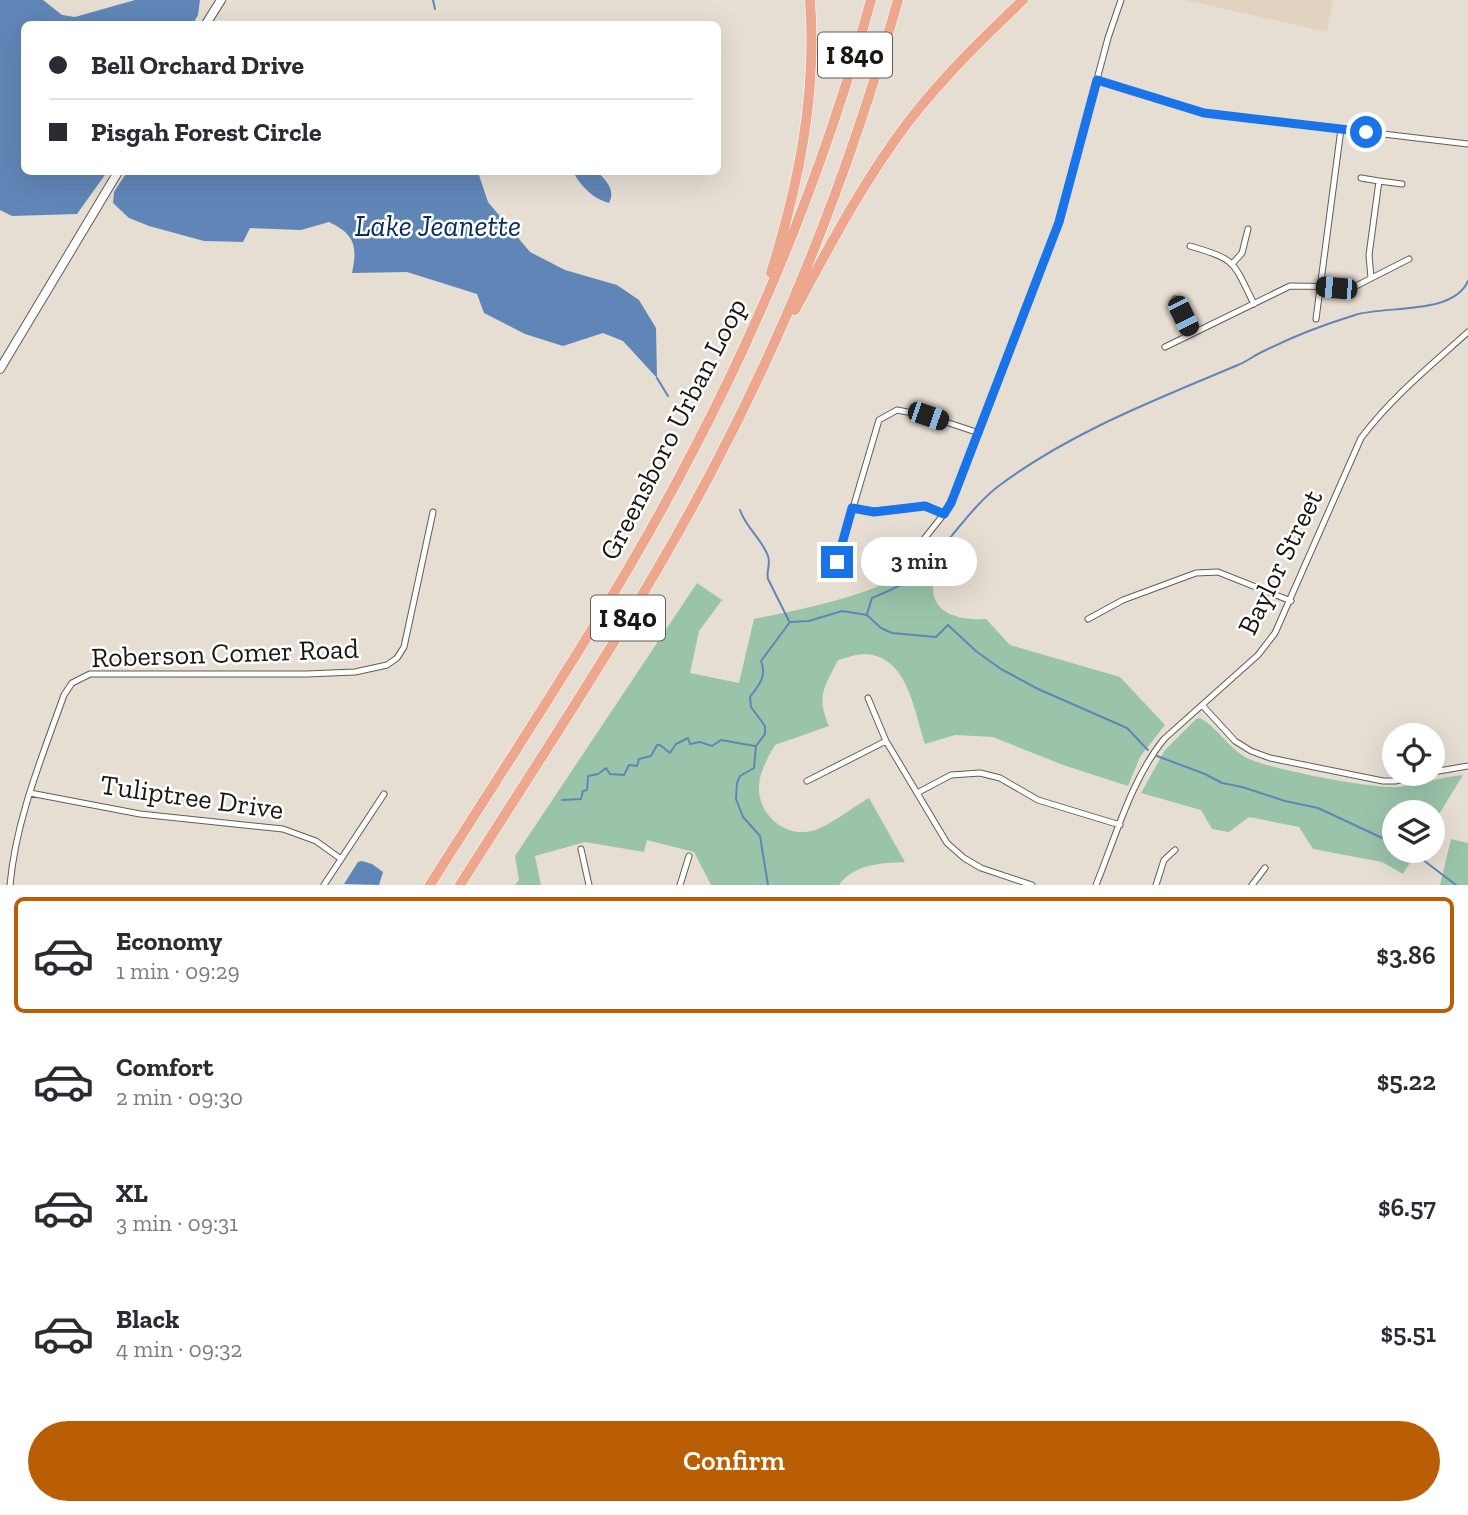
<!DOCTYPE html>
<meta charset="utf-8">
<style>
body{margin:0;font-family:"Zilla Slab",serif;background:#f2f2f3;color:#2b2b33;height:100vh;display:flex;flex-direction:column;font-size:26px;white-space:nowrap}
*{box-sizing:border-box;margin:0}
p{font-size:23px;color:#7c7c81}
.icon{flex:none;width:38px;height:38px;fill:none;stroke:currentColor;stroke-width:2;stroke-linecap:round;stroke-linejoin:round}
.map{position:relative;height:885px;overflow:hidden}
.details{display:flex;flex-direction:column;background:#fff;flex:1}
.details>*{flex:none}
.top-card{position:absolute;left:21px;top:21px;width:700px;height:154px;border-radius:10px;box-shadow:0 7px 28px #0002;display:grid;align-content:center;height:154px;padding:0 28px;background:#fff}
.tools{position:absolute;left:1382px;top:723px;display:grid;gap:14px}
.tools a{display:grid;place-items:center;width:63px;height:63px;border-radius:50%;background:#fff;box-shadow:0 7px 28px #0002;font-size:35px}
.end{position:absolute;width:32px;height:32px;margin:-16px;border:9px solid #1a73e8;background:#fff;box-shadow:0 0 0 4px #fff}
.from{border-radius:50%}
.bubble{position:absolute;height:49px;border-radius:24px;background:#fff;box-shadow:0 7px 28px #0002;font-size:23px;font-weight:600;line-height:49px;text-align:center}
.car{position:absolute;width:21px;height:42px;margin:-21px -10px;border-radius:9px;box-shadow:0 0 5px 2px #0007;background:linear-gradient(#222 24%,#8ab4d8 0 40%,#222 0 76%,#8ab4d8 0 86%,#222 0)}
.top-card b{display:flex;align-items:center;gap:24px;height:66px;font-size:26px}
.top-card b+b{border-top:2px solid #e1e1e2}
.top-card i{width:18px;height:18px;background:#2b2b33}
ul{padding:12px 0 0;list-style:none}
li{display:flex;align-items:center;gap:21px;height:116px;margin:0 14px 10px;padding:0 14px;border:4px solid transparent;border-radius:10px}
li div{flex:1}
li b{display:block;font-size:26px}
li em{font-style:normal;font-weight:600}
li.selected{border-color:#b95e04}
li>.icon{width:63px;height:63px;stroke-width:1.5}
.button{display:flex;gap:14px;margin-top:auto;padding:14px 28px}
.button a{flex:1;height:80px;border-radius:42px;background:#b95e04;color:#fff;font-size:28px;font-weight:600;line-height:80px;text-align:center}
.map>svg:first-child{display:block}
</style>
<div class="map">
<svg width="1468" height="885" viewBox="0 0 1468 885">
<rect width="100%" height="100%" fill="#e6ded3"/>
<path fill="#e1d3c0" d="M1185,0H1333L1327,32Z"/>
<path fill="#9ac4aa" d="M928,546C931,550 936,555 937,559C941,569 934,577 933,586C932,616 963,620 986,619L1010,645L1120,677L1165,725L1140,757L1128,786L1063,765L993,737L955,735L925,744C914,711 908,656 865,654C856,654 846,658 838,660C824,688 816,696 829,726L775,745C767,759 758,774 759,791C761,817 786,837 812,831C826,828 855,806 869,798L905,862C881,863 854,864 839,885H711L694,852L647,840L644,852L585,842L535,856L541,885H515L519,880L515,856L697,583L722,600L699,631L690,673L739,683L754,619C793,611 883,594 912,567C918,561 923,553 928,546Z
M1200,718C1217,727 1228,747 1245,757C1263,768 1377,790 1399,787C1420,784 1441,777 1463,775L1433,824V812H1395V850L1417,851L1403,874L1382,862L1313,849L1299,827L1249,817L1229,832L1212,829L1201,810L1141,793L1165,750L1196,719Z
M1451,839L1468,843V885H1440Z"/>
<path fill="#6086b7" d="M0,0H43L62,15L75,17L135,0H200L198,15L193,24H24V172H107L77,214L12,216L0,210Z
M127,172H478L488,202L530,252L565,270L617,285L639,300L656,328L657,378L623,341L603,333L563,346L525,334L484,313L477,294L407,272L352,273C358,245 354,234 329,222L301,230L250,228L243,242L204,241L149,226L129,218L113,203L114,192Z
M573,172H598C606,181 616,190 609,203C593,199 581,186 573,172Z
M362,861L372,864L383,872L379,885L344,884L358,862Z"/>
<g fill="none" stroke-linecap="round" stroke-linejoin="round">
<path stroke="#6086b7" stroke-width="2" d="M433,0L435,9
M657,378L668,396
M740,510C746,528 762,539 768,556C771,564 766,571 768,579L789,621
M949,539C963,522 982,498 1000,485C1071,432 1157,399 1238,365C1248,361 1256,354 1266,350C1294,336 1326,324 1355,315C1385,305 1453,316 1468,281
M867,614L872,598C894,588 917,581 931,560
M1157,756L1205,774L1222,783L1242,787L1285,801L1318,808L1395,844
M562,800L581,799L583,791L587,790L588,776L598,774L606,768L610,774L624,775L629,765L637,766L639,759L651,756L657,745H660L670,753L676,744L688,738L690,744L700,742L712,746L721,740L755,746
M1410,850L1456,885
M768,885L760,836L743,817L736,799L737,783L740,776L754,768L756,746L765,734V726L751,707L750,697C759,685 767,676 761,661L790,622L809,621L842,611L867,615L881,628L892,633L936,637L948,625L977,652L1001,669L1038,689L1127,728L1148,750"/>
<g stroke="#645d53" stroke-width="7">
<path id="minor" d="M1097,80L1204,113L1468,144
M1361,178L1379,181
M1190,246C1237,260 1232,260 1254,304
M1233,263L1242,253L1248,229
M1371,278L1369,255L1379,181L1402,184
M1175,299L1191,334
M1316,319L1341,129
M1165,347L1290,286L1354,287L1409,259
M852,508L874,511L925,506L944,514
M924,539L944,514L956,492L1059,222L1108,38L1121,0
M837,562L879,420L897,410L928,416L979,433
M1088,619L1123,600L1196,573L1218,572L1291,601
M868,698L886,741L947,843L964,858L981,868L1032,885
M1202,705L1235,741L1251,751L1270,758L1383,781H1395L1427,774
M1433,772L1468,766
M807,781L886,741
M30,793L140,814L283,829L316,841L341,859
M917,793L951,775L980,773L1000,778L1038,800L1120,825
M581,849L589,885
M10,885C16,819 42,757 64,695L72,683L90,674H307L355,672L387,665L397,658L404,647L433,512
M324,885L384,794
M680,885L689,856
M1096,885C1116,836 1131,780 1164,739L1258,655L1275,633L1361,438C1392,397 1430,366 1468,332
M1156,885L1164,860L1175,850
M1252,885L1265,868"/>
</g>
<g stroke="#645d53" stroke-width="10">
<path id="secondary" d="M206,24L221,0
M0,369L118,172"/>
</g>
<g stroke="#fff" stroke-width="11">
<path id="motorway" d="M771,273C799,183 817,94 810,0
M795,310C830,245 864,180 909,121C943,77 983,38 1023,0
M430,885C520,742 616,601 693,451C768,308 828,156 871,0
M460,885C548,746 640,609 716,463C793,316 853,160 898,0"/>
</g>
<use href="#minor" stroke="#fff" stroke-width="5"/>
<use href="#secondary" stroke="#fff" stroke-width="8"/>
<use href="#motorway" stroke="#eea78f" stroke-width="10"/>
</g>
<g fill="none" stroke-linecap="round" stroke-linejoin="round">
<path stroke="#1a73e8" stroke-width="9" d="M837,562L852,508L874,512L925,506L944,514L951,503L1059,222L1097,80L1204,113L1366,132"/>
</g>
<g text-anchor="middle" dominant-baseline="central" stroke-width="5" stroke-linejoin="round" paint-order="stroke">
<g fill="#fff" stroke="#5f5d5a" stroke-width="2">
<rect x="818" y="32.5" width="74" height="45" rx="5"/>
<rect x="591" y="595.5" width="74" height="45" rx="5"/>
</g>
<g font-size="26" font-weight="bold" fill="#1a1713">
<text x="855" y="55">I 840</text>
<text x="628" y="618">I 840</text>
</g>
<g font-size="28" fill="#1a1713" stroke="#fff">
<text transform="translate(673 429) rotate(-63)">Greensboro Urban Loop</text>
<text transform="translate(1280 562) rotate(-64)">Baylor Street</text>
<text transform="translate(225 653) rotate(-2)">Roberson Comer Road</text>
<text transform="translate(192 797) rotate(8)">Tuliptree Drive</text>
</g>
<g font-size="30" font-style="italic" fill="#062f5d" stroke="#fff">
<text x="438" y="226">Lake Jeanette</text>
</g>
</g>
</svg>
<div class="tools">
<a><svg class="icon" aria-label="locate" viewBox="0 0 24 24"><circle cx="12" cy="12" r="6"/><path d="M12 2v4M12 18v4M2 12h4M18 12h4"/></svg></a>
<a><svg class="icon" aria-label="layers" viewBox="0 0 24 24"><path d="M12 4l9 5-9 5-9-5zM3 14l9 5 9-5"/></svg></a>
</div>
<i class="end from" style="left:1366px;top:132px"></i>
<i class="end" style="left:837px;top:562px"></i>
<div class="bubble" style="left:861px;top:537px;width:116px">3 min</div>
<i class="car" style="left:1336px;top:288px;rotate:275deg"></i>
<i class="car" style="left:1183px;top:316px;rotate:154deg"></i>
<i class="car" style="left:928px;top:416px;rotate:109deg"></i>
<div class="top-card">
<b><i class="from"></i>Bell Orchard Drive</b>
<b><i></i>Pisgah Forest Circle</b>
</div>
</div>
<section class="details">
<ul>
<li class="selected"><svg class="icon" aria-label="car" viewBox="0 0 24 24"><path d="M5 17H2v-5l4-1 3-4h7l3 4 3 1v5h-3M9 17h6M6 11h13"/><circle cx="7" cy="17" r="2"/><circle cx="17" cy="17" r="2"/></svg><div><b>Economy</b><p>1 min · 09:29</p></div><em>$3.86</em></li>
<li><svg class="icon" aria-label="car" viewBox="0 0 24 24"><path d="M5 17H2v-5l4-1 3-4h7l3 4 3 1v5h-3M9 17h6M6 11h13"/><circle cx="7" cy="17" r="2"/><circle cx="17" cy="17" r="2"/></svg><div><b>Comfort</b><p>2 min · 09:30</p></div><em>$5.22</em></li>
<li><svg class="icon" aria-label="car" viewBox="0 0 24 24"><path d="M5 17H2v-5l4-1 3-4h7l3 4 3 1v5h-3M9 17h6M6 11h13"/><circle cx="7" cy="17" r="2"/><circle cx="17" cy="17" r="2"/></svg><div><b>XL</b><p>3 min · 09:31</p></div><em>$6.57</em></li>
<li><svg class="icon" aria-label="car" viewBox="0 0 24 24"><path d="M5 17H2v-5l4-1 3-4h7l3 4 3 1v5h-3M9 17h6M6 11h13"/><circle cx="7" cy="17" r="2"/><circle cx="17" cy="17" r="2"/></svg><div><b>Black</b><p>4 min · 09:32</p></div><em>$5.51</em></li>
</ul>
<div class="button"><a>Confirm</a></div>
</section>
